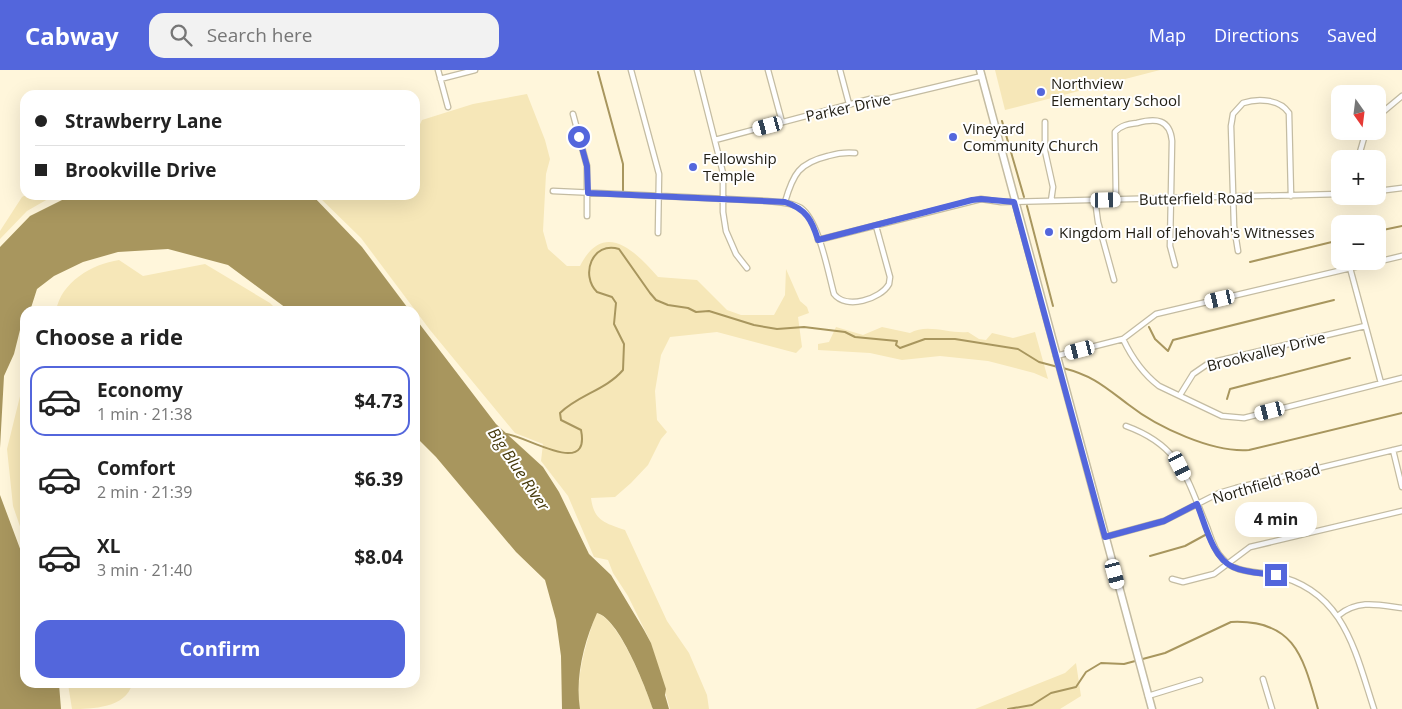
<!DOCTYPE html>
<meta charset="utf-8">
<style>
body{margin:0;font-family:"Open Sans",sans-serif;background:#f2f2f2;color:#222;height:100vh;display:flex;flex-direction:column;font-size:19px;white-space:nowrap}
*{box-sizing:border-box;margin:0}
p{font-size:16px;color:#767676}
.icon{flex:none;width:28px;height:28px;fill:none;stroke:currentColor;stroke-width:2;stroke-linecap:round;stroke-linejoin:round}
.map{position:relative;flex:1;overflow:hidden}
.drawer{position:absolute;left:20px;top:236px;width:400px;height:382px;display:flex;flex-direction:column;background:#fff;border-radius:15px;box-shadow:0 5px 20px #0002}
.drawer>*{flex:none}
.top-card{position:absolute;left:20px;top:20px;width:400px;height:110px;border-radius:15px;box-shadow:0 5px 20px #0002;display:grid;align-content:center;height:110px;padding:0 15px;background:#fff}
.needle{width:32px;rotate:166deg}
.tools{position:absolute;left:1331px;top:15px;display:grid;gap:10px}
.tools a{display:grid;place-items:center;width:55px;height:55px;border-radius:10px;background:#fff;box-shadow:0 5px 20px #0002;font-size:25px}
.end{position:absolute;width:22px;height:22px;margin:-11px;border:6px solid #5366dc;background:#fff;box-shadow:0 0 0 2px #fff}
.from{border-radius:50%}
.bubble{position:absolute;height:35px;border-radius:15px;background:#fff;box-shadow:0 5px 20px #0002;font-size:16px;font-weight:700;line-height:35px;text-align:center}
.car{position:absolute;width:15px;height:30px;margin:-15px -8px;border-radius:6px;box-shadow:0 0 4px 1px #0007;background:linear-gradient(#fff 24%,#345 0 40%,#fff 0 76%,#345 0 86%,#fff 0)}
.top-card b{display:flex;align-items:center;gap:18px;height:48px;font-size:19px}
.top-card b+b{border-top:1px solid #e0e0e0}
.top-card i{width:12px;height:12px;background:#222}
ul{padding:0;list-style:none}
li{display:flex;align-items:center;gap:15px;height:70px;margin:0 10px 8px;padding:0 5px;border:2px solid transparent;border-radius:15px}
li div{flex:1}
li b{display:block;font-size:19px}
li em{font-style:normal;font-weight:700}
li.active{border-color:#5366dc}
li>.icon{width:45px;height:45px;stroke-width:1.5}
h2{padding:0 15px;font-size:22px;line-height:60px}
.cta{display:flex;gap:10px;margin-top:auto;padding:10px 15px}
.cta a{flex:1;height:58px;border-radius:15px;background:#5366dc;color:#fff;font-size:20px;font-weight:700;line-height:58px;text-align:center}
header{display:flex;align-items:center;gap:30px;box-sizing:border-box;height:70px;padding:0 25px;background:#5366dc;color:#fff}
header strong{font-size:24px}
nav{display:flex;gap:28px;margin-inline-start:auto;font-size:18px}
.search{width:350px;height:45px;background:#f2f2f2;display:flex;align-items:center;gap:12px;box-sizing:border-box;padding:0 18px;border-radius:15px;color:#767676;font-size:19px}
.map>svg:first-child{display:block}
</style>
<header>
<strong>Cabway</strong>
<div class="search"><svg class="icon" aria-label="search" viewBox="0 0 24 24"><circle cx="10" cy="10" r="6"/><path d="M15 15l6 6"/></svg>Search here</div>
<nav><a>Map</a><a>Directions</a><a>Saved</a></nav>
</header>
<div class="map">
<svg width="1402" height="639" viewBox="0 0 1402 639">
<rect width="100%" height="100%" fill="#fff6db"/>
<path fill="#f6e7b8" d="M995,0H1160L1005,40Z
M527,24L545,70L550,89L546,104L543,161L548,179L567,196H580C604,149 635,181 658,207L697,210L727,240L741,245H774L785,225L786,199L800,231L807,237L809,243L798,247L802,277L796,283L717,262L670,267L661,285L655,321L657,350L667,362L661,369L648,395L631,413L615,427L591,428C594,451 605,453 625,460L667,551L689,583L707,625L709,639H670L651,573L628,526L613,503L608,490L594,487L568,426L541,391L543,374L515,363L430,260L361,168L317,125H415V65L422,50L473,34Z
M26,125H55L27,141L0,169V161L22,127Z
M119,190L143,206L205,194L270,233L278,241H56C61,212 92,194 119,190Z
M836,257L863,265L882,257L910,263C927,253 949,264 968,262L979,269L986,270L992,263L1013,268L1035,262L1048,309L1034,303L988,291L940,286L902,290L870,283L818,280V274L829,272Z
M25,306V471L13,436L7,379Z
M596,543C618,547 646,618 653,639H580C575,606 586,574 596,543Z
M1076,593L1081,626L1060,639H975L1065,603Z
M68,614H132C126,638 92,639 72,639Z"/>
<path fill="#a8965e" d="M72,125H312L362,177L410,241H290L228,195L168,179L118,182L83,192L54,206L37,219L30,241H25V250L20,260L14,284L4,306L0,378V177L30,146Z
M415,248L496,354L543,397L559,422L589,484L611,505L644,560L651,573L666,619L665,625L669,639H653C646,618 619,548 597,543C584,572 575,607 580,639H562L561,586L556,550L545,510L516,482L436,387L415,366Z
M0,425L25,492V614H59L61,639H0Z"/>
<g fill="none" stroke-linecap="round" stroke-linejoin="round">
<path stroke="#a8965e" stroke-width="2" d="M598,2L623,94V121
M1002,51L1024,127
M1027,136L1053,236
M1378,161L1402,156
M1250,192L1340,170
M1149,257L1155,269L1168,281L1173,270L1334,230
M1063,298C1094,306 1105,317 1129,335C1157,357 1213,383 1249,380L1402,343
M1227,329L1230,319L1350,288
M506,364C525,365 591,409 581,360L561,350L560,343C578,325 606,320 623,300L624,274L614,254L616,233L612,227L597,222C580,205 592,171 619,179L650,223L656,230L668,235L688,238L696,242L709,241L754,255L777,259L804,257L845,262L855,267L897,271L896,275L900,278L925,269H955L1018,279L1039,292L1058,297
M1150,486L1185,476L1207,464
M1008,639L1032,635L1051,623L1076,617L1086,602L1101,593L1124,594L1165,583L1231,552C1295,549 1303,587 1318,639"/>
<g stroke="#c4bca2" stroke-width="7">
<path id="street" d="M438,0L448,37
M631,0L659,104L658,163
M697,0L723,103V142L726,161L736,184L747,198
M768,0L782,52
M840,0L849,34
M440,9L475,0
M573,44L587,96V146
M1378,46L1402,26
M1045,52V81L1053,117L1051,131
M715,70L870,29H886L982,6
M1358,89L1366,61
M553,121L767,131C778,132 791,132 801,138C819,151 828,202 834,224C846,240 881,229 889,214L890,207L876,156
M1378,121L1402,118
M1095,130L1098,152L1114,210
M1116,130L1115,62C1121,55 1129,54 1137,53C1156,48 1170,49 1172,71L1170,176L1175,195
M785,132C793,104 799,93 828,86C838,83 845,82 855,83
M818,170L981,129L1001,132L1340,124
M1238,181L1234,156L1231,56L1233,44L1243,33C1258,28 1280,29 1289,43L1291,126
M1350,198L1381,313
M1123,269C1132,288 1142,303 1159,316L1222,346L1244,348L1402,308
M1056,286L1123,269L1156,244L1402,186
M1180,325L1193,304L1209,293L1365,256
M1126,356C1181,376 1186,407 1207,457C1211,468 1214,480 1222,488C1235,504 1256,501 1274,505C1344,520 1355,581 1374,639
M1393,380L1402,417
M1105,467L1164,451L1219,423L1236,418L1402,378
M1172,509L1183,512L1214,504L1250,477L1402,441
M1339,545C1359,529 1379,535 1402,538
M1263,609L1272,639
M1148,626L1200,610"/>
</g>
<g stroke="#c4bca2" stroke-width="9">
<path id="secondary" d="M980,0L1152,639"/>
</g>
<use href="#street" stroke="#fff" stroke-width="4.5"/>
<use href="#secondary" stroke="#fff" stroke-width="6"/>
</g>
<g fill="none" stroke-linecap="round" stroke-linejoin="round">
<path stroke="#5366dc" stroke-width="6" d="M579,67L587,96L588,123L785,132C806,139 812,150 818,170L972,130L981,129L1014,132L1105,467L1164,451L1197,434C1205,453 1212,488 1233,497C1246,503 1262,503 1276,505"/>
</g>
<g fill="#5366dc" stroke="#fff" stroke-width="2">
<circle cx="1041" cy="22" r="5"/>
<circle cx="953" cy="67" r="5"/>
<circle cx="693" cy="97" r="5"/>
<circle cx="1049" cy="162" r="5"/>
</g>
<g text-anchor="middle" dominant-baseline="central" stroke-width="4" stroke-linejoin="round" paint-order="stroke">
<g font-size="15" fill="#242117" stroke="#fff" text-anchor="start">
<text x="1051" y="13">Northview<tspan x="1051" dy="17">Elementary School</tspan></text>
<text x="963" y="58">Vineyard<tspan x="963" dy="17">Community Church</tspan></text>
<text x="703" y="88">Fellowship<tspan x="703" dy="17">Temple</tspan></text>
<text x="1059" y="162">Kingdom Hall of Jehovah's Witnesses</text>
</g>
<g font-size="15" fill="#242117" stroke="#fff">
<text transform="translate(848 37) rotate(-12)">Parker Drive</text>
<text transform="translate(1196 128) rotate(-1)">Butterfield Road</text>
<text transform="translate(1266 281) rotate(-14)">Brookvalley Drive</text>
<text transform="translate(1266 413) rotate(-16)">Northfield Road</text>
</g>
<g font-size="16" font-style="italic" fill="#46390a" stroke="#fff">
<text transform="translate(519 399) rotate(56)">Big Blue River</text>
</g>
</g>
</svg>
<div class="tools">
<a><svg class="needle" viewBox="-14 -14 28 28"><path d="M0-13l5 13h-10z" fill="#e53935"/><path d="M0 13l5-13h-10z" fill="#767676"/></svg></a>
<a>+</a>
<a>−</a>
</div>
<i class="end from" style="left:579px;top:67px"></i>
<i class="end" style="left:1276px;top:505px"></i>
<div class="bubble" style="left:1235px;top:432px;width:82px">4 min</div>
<i class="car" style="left:768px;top:56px;rotate:255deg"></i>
<i class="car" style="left:1106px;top:130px;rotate:89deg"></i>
<i class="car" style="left:1220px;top:229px;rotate:257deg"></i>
<i class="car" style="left:1080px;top:280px;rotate:256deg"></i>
<i class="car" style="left:1270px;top:341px;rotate:256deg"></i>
<i class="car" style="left:1180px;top:396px;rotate:153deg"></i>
<i class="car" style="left:1115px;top:504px;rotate:165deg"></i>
<div class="top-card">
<b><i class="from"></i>Strawberry Lane</b>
<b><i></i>Brookville Drive</b>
</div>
<section class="drawer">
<h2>Choose a ride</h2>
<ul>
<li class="active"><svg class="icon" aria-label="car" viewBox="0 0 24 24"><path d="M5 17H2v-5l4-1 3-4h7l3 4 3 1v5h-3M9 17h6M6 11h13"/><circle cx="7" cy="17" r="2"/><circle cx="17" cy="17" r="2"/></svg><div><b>Economy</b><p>1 min · 21:38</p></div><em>$4.73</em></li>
<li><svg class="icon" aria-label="car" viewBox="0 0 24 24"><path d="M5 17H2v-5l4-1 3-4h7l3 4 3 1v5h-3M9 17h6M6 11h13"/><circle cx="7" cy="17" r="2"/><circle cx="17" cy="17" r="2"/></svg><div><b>Comfort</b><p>2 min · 21:39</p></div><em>$6.39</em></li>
<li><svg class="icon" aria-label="car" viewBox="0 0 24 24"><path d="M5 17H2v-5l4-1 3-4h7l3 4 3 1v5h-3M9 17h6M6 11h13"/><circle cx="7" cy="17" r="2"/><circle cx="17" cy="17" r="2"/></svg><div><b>XL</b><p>3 min · 21:40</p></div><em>$8.04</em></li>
</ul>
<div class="cta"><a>Confirm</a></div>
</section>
</div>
